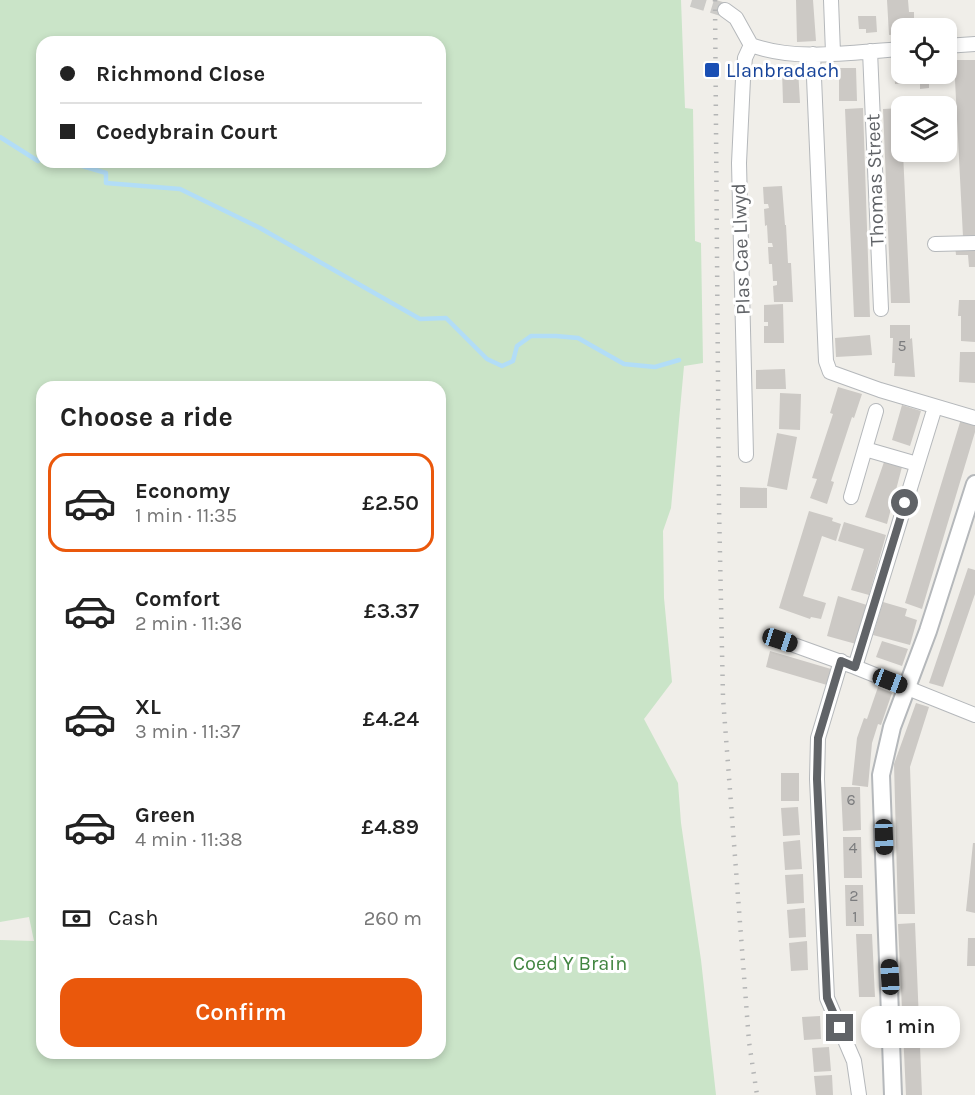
<!DOCTYPE html>
<meta charset="utf-8">
<style>
body{margin:0;font-family:Karla,sans-serif;background:#f6f6f6;color:#222;height:100vh;display:flex;flex-direction:column;font-size:22px;white-space:nowrap}
*{box-sizing:border-box;margin:0}
p{font-size:20px;color:#767676}
.icon{flex:none;width:33px;height:33px;fill:none;stroke:currentColor;stroke-width:2;stroke-linecap:round;stroke-linejoin:round}
.map{position:relative;flex:1;overflow:hidden}
.details{position:absolute;left:36px;top:381px;width:410px;height:678px;display:flex;flex-direction:column;background:#fff;border-radius:18px;box-shadow:0 3px 9px #0003}
.details>*{flex:none}
.guide{position:absolute;left:36px;top:36px;width:410px;height:132px;border-radius:18px;box-shadow:0 3px 9px #0003;display:grid;align-content:center;height:132px;padding:0 24px;background:#fff}
.tools{position:absolute;left:891px;top:18px;display:grid;gap:12px}
.tools a{display:grid;place-items:center;width:66px;height:66px;border-radius:12px;background:#fff;box-shadow:0 3px 9px #0003;font-size:30px}
.end{position:absolute;width:27px;height:27px;margin:-14px;border:8px solid #606367;background:#fff;box-shadow:0 0 0 3px #fff}
.from{border-radius:50%}
.bubble{position:absolute;height:42px;border-radius:18px;background:#fff;box-shadow:0 3px 9px #0003;font-size:20px;font-weight:600;line-height:42px;text-align:center}
.car{position:absolute;width:18px;height:36px;margin:-18px -9px;border-radius:8px;box-shadow:0 0 4px 2px #0007;background:linear-gradient(#222 24%,#8ab4d8 0 40%,#222 0 76%,#8ab4d8 0 86%,#222 0)}
.guide b{display:flex;align-items:center;gap:21px;height:57px;font-size:22px}
.guide b+b{border-top:2px solid #e0e0e0}
.guide i{width:15px;height:15px;background:#222}
ul{padding:0;list-style:none}
li{display:flex;align-items:center;gap:18px;height:99px;margin:0 12px 9px;padding:0 12px;border:3px solid transparent;border-radius:18px}
li div{flex:1}
li b{display:block;font-size:22px}
li em{font-style:normal;font-weight:600}
li.on{border-color:#ea580c}
li>.icon{width:54px;height:54px;stroke-width:1.5}
h2{padding:0 24px;font-size:27px;line-height:72px}
.pay{display:flex;align-items:center;gap:15px;height:66px;padding:0 24px;font-size:22px}
.pay p{margin-inline-start:auto}
.action{display:flex;gap:12px;margin-top:auto;padding:12px 24px}
.action a{flex:1;height:69px;border-radius:18px;background:#ea580c;color:#fff;font-size:24px;font-weight:600;line-height:69px;text-align:center}
.map>svg:first-child{display:block}
</style>
<div class="map">
<svg width="975" height="1095" viewBox="0 0 975 1095">
<rect width="100%" height="100%" fill="#f0eee9"/>
<path fill="#cae4c8" fill-rule="evenodd" d="M0,0H681L685,108L693,109L695,241L701,243L703,363L684,366L671,508L663,531L664,598L672,682L644,719L678,783L681,823L701,960L716,1095H0V940L34,941L29,917L0,922ZM42,42H440V162H42ZM42,387H440V1053H42Z"/>
<g fill="none" stroke-linecap="round" stroke-linejoin="round">
<path stroke="#b2ddf7" stroke-width="4.5" d="M0,137L38,161L42,156
M69,162L106,173V183L180,189L260,228L420,319L446,318L487,359L502,366L513,361L517,346L531,336H556L578,338L624,364L655,367L679,360"/>
</g>
<path fill="#ccc9c5" d="M796,0H813L816,41L797,42Z
M887,0H908L909,12H914V28H902V34L889,35Z
M858,16H876L877,32L866,33V29H859Z
M954,60H975V237H963Z
M894,66H902V74H929V88L920,89V83L895,84Z
M839,68H856L857,101H839Z
M798,69L800,103H783L782,70Z
M863,108L870,317H854L845,109Z
M901,108L902,152H903L910,303H891L883,109Z
M782,186L785,225H786L788,263H791L793,302H774L773,286L777,285V281H773L772,264H769L768,247H773L772,243H768L767,225L765,226L764,209L769,208L768,204H764L763,187Z
M955,245H975V267H969L968,255H956Z
M959,300H975V342L961,341V316H958Z
M783,304L784,343H764V326H768V322H764V305Z
M890,325H910V339L912,338L915,377L894,376L895,363H892L893,338H890Z
M870,335L872,355L836,357L835,338Z
M960,352H975V383L959,382Z
M785,369L786,389H756V370Z
M838,387L862,394L854,418L852,417L831,481L834,482L827,504L810,498L817,479L812,478L833,414L830,413Z
M780,393L801,394L800,430L779,429Z
M902,405L921,411L910,446L892,440Z
M961,419L975,423V432L922,609L905,603Z
M777,433L797,437L787,490L767,486Z
M884,462L902,467L887,524L865,517Z
M740,487L767,488V508H740Z
M809,511L833,518L832,521L841,524L836,541L822,536L803,596L826,603L821,619L811,617L810,619L779,608Z
M844,522L886,535L869,595L851,590L864,549L838,541Z
M968,568L975,570V594L943,687L929,683Z
M838,596L867,605L856,644L827,636Z
M883,602L907,609L905,616L917,620L910,645L873,635Z
M882,641L908,649L902,666L876,657Z
M770,651L831,669L827,685L766,667Z
M878,687L892,693L881,725L878,724L872,743L868,787L852,785L857,738L864,718L867,719Z
M916,703L929,707L910,767L915,914H898L894,764Z
M781,773H799V801H781Z
M841,787H860L861,830L843,831Z
M798,807L800,835L783,836L781,808Z
M843,837H861L862,878H844Z
M800,840L802,869L785,870L783,842Z
M973,843H975V913L966,911Z
M803,874L804,903L787,904L785,875Z
M845,885H863L864,926H846Z
M805,908L806,937L789,938L787,910Z
M915,923L922,1095H906L898,924Z
M856,934H872L875,997H859Z
M968,938H975V966H967Z
M807,941L808,970L791,971L789,943Z
M820,1016L821,1039L804,1040L802,1017Z
M829,1047L831,1071L814,1072L812,1048Z
M832,1075L833,1095H816L814,1076Z"/>
<g fill="none" stroke-linecap="round" stroke-linejoin="round">
<path stroke="#cccbc8" stroke-width="14" stroke-dasharray="14 7" stroke-linecap="butt" d="M692,0L725,10"/>
<g stroke="#b5b8bb" stroke-width="16">
<path id="minor" d="M831,0L833,53
M725,10L736,18L751,45C798,62 853,52 902,49
M946,46L975,44
M870,51L881,309
M813,54L826,361L830,372L880,390L975,418
M935,244L975,243
M865,449L917,464
M746,455L739,163L743,79L745,58L751,45
M851,497L876,411
M780,640L855,667L975,715
M841,661L818,738L817,779L827,998L854,1061L859,1095
M855,667L935,407"/>
</g>
<g stroke="#b5b8bb" stroke-width="20">
<path id="tertiary" d="M893,1095L881,775L892,727L928,631L975,484"/>
</g>
<use href="#minor" stroke="#fff" stroke-width="14"/>
<use href="#tertiary" stroke="#fff" stroke-width="16"/>
<path stroke="#b4b5b5" stroke-width="4.5" stroke-dasharray="1.5 8" stroke-linecap="butt" d="M715,0L719,507L723,698L749,1042L757,1095"/>
</g>
<g fill="none" stroke-linecap="round" stroke-linejoin="round">
<path stroke="#606367" stroke-width="8" d="M840,1028L827,998L817,779L818,738L841,661L855,667L905,503"/>
</g>
<rect fill="#1a4fb4" stroke="#fff" stroke-width="2" x="704" y="62" width="16" height="16" rx="3"/>
<g text-anchor="middle" dominant-baseline="central" stroke-width="6" stroke-linejoin="round" paint-order="stroke">
<g font-size="16" fill="#7b7c7e">
<text x="902" y="345">5</text>
<text x="851" y="799">6</text>
<text x="853" y="847">4</text>
<text x="854" y="895">2</text>
<text x="855" y="916">1</text>
</g>
<g font-size="20" fill="#164399" stroke="#fff" text-anchor="start">
<text x="726" y="70">Llanbradach</text>
</g>
<g font-size="20" fill="#606367" stroke="#fff">
<text transform="translate(875 180) rotate(-92)">Thomas Street</text>
<text transform="translate(741 249) rotate(-92)">Plas Cae Llwyd</text>
</g>
<g font-size="20" fill="#418540" stroke="#fff">
<text x="570" y="963">Coed Y Brain</text>
</g>
</g>
</svg>
<div class="tools">
<a><svg class="icon" aria-label="locate" viewBox="0 0 24 24"><circle cx="12" cy="12" r="6"/><path d="M12 2v4M12 18v4M2 12h4M18 12h4"/></svg></a>
<a><svg class="icon" aria-label="layers" viewBox="0 0 24 24"><path d="M12 4l9 5-9 5-9-5zM3 14l9 5 9-5"/></svg></a>
</div>
<i class="end from" style="left:905px;top:503px"></i>
<i class="end" style="left:840px;top:1028px"></i>
<div class="bubble" style="left:861px;top:1006px;width:99px">1 min</div>
<i class="car" style="left:780px;top:640px;rotate:108deg"></i>
<i class="car" style="left:890px;top:681px;rotate:111deg"></i>
<i class="car" style="left:884px;top:837px;rotate:178deg"></i>
<i class="car" style="left:890px;top:977px;rotate:357deg"></i>
<div class="guide">
<b><i class="from"></i>Richmond Close</b>
<b><i></i>Coedybrain Court</b>
</div>
<section class="details">
<h2>Choose a ride</h2>
<ul>
<li class="on"><svg class="icon" aria-label="car" viewBox="0 0 24 24"><path d="M5 17H2v-5l4-1 3-4h7l3 4 3 1v5h-3M9 17h6M6 11h13"/><circle cx="7" cy="17" r="2"/><circle cx="17" cy="17" r="2"/></svg><div><b>Economy</b><p>1 min · 11:35</p></div><em>£2.50</em></li>
<li><svg class="icon" aria-label="car" viewBox="0 0 24 24"><path d="M5 17H2v-5l4-1 3-4h7l3 4 3 1v5h-3M9 17h6M6 11h13"/><circle cx="7" cy="17" r="2"/><circle cx="17" cy="17" r="2"/></svg><div><b>Comfort</b><p>2 min · 11:36</p></div><em>£3.37</em></li>
<li><svg class="icon" aria-label="car" viewBox="0 0 24 24"><path d="M5 17H2v-5l4-1 3-4h7l3 4 3 1v5h-3M9 17h6M6 11h13"/><circle cx="7" cy="17" r="2"/><circle cx="17" cy="17" r="2"/></svg><div><b>XL</b><p>3 min · 11:37</p></div><em>£4.24</em></li>
<li><svg class="icon" aria-label="car" viewBox="0 0 24 24"><path d="M5 17H2v-5l4-1 3-4h7l3 4 3 1v5h-3M9 17h6M6 11h13"/><circle cx="7" cy="17" r="2"/><circle cx="17" cy="17" r="2"/></svg><div><b>Green</b><p>4 min · 11:38</p></div><em>£4.89</em></li>
</ul>
<div class="pay"><svg class="icon" aria-label="cash" viewBox="0 0 24 24"><path d="M3 7h18v10H3z"/><circle cx="12" cy="12" r="2"/></svg>Cash<p>260 m</p></div>
<div class="action"><a>Confirm</a></div>
</section>
</div>
